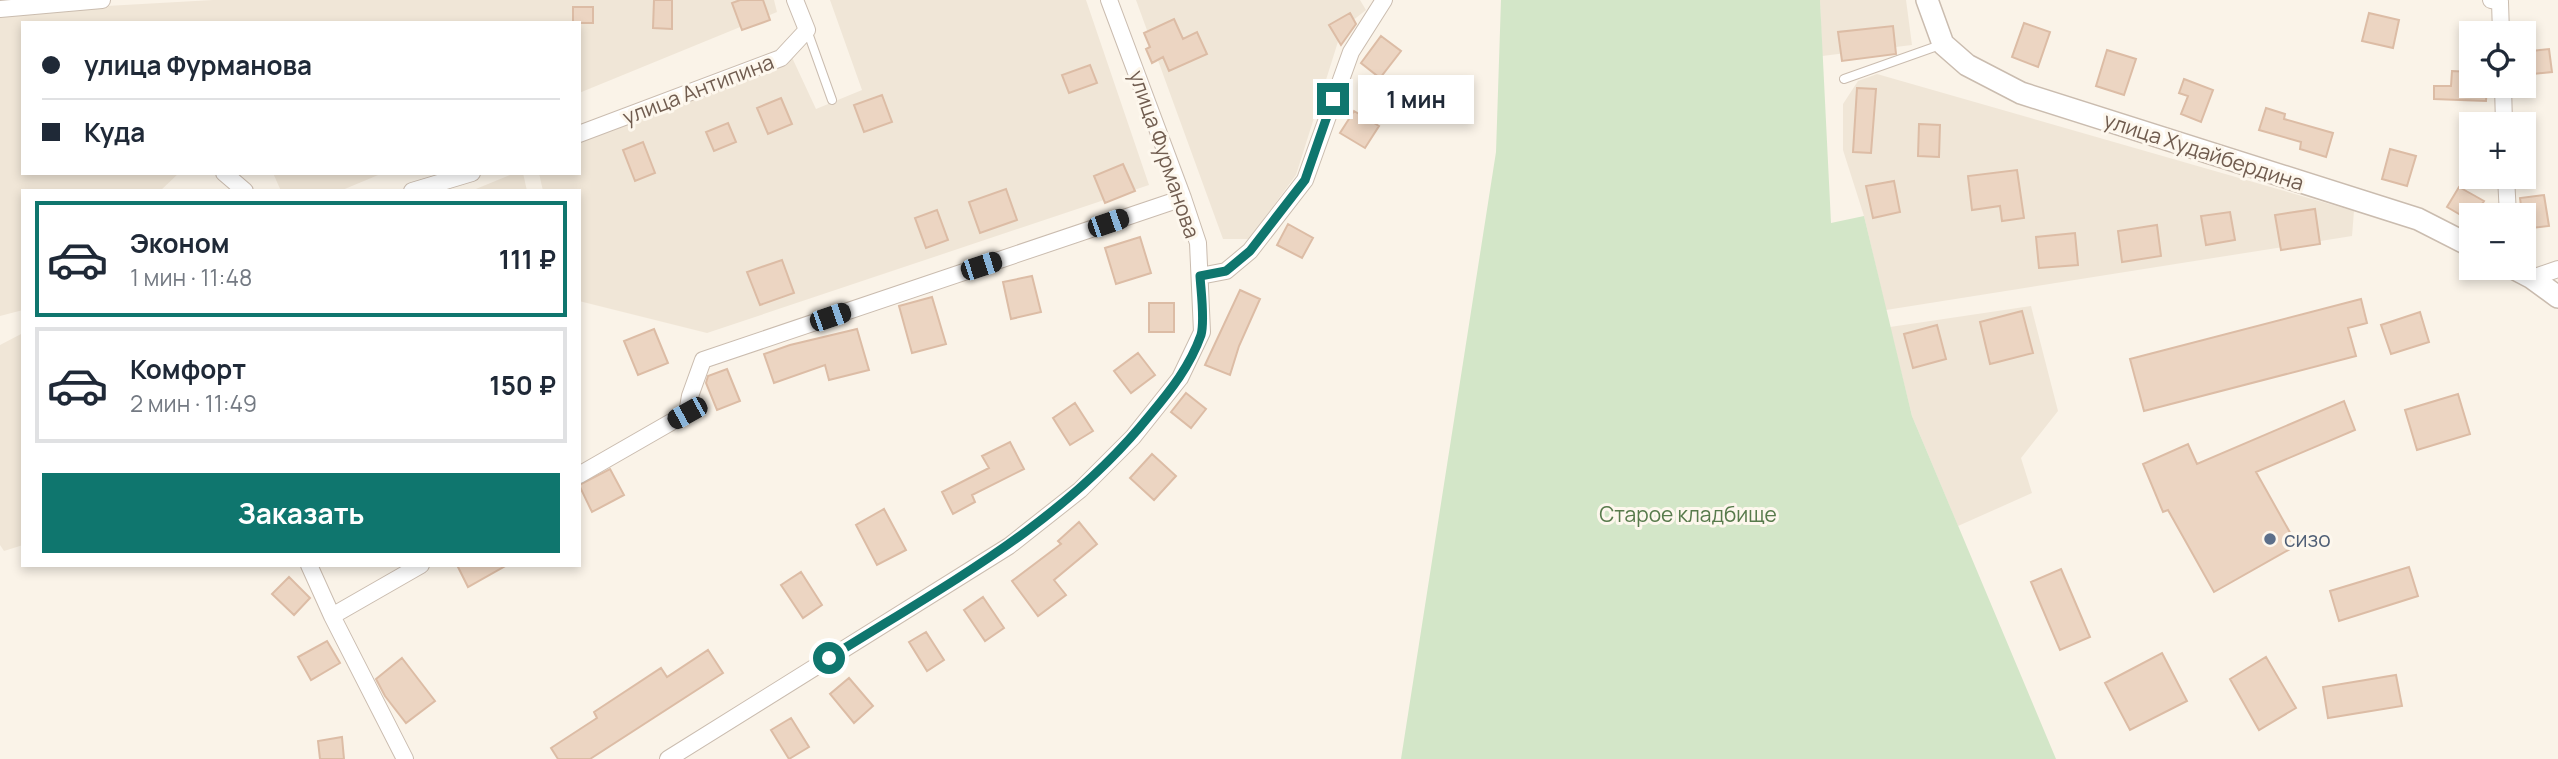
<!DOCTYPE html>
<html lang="ru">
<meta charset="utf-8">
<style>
body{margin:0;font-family:Manrope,sans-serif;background:#f2f2f3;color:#1f2937;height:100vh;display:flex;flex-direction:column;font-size:26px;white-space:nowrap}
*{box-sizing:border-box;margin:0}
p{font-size:23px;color:#747a83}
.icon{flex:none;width:38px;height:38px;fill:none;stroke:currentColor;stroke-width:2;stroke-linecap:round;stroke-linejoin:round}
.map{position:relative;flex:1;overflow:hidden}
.sheet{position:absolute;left:21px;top:189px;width:560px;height:378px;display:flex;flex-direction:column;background:#fff;border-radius:0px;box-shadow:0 4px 10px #0003}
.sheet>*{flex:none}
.hud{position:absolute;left:21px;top:21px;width:560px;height:154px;border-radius:0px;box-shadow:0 4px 10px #0003;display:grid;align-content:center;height:154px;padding:0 21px;background:#fff}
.controls{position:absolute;left:2459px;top:21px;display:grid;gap:14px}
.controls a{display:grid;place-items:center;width:77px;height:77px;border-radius:0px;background:#fff;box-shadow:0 4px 10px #0003;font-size:35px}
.end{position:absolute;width:32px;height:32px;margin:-16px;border:9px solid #0f766e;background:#fff;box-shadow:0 0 0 4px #fff}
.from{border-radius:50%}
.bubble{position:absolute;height:49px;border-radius:0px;background:#fff;box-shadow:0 4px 10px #0003;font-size:23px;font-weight:700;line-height:49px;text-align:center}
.car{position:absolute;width:21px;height:42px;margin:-21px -10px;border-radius:9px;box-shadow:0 0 5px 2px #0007;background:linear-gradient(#222 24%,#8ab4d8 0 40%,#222 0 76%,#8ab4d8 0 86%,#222 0)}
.hud b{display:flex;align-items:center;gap:24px;height:66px;font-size:26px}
.hud b+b{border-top:2px solid #e0e1e3}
.hud i{width:18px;height:18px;background:#1f2937}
ul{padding:12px 0 0;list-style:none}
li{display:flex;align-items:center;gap:21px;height:116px;margin:0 14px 10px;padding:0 7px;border:4px solid #e0e1e3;border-radius:0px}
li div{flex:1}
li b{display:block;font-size:26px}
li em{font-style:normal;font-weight:700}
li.on{border-color:#0f766e}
li>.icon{width:63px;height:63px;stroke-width:1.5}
.cta{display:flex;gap:14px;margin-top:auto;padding:14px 21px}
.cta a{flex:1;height:80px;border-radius:0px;background:#0f766e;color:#fff;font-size:28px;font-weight:700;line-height:80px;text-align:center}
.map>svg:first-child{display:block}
</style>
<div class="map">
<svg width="2558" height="759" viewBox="0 0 2558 759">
<rect width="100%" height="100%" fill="#faf3e8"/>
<path fill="#f0e6d7" d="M213,0H774L777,12L579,93V23H23V173H179L160,191H23V310L0,316V12Z
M830,0H1086L1149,185L707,333L579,301V191H543L539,173H579V136L789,51L816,109L862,90Z
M1136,0H1360L1366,10L1342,29L1296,175L1249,239H1223Z
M1820,0H1906L1912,45L1822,56Z
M1877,74L2354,211L2352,236L1886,310L1864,216L1843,150V104L1858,81Z
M273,173H383L340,191H281Z
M515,173H523L527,191H471Z
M2031,306L2058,411L2021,458L2032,493L1958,526L1912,416L1890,327Z
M23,333V545L4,551L0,545V345Z"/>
<path fill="#d3e6c8" d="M1501,0H1820L1831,223L1864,216L1912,416L2056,759H1401L1496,152Z"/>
<path fill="#ecd5c2" stroke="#dcbca5" stroke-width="2" d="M654,0H672V29L653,28Z
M740,0H763L770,20L742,30L732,3Z
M573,7H593V23H573Z
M1350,13L1356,24L1341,45L1329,25Z
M2369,13L2399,20L2393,48L2362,41Z
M1174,19L1183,39L1197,32L1207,54L1169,71L1163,57L1152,63L1146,49L1150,47L1144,33Z
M2024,23L2050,32L2038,67L2012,57Z
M1893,26L1896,54L1842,61L1838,32Z
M1381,36L1401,51L1380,78L1361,63Z
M2549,49L2552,72L2524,75V52Z
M2107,50L2136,59L2124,95L2096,86Z
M1090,65L1097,83L1069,93L1062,75Z
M2452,71L2471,72V86H2487L2486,101L2434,99V86H2451Z
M2184,79L2213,90L2201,122L2181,114L2188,96L2179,93Z
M1857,88L1876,89L1871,153L1853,152Z
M882,95L892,122L864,132L854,105Z
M781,98L792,124L768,134L757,108Z
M2266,108L2285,114L2284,119L2333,133L2326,157L2300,149L2301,142L2259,130Z
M1354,111L1379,126L1365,148L1340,133Z
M728,123L736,142L714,151L706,132Z
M1919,124L1940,125L1939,157L1918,156Z
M643,142L655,173L635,181L623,150Z
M2390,149L2416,156L2407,186L2382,179Z
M1123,164L1135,191L1105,203L1094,176Z
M2017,170L2024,218L2002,221L2000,206L1972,210L1968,176Z
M1894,181L1900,212L1873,218L1866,186Z
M2459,187L2484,201L2475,215H2471V221L2447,207Z
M1006,189L1017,220L980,233L969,202Z
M2544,195L2549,226L2524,229L2520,198Z
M2315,209L2320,244L2281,250L2275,215Z
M937,210L948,240L926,248L915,218Z
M2230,212L2235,240L2206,245L2201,216Z
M1288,224L1313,238L1302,258L1277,245Z
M2157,225L2161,256L2122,262L2118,231Z
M2075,233L2078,265L2039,268L2036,237Z
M1140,237L1151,273L1116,284L1105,248Z
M782,260L794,293L760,305L747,272Z
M1032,276L1041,312L1011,319L1003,282Z
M1240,290L1260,299L1239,346L1230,375L1205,365Z
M932,297L946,344L912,353L899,306Z
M2361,299L2367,323L2348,328L2356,356L2144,411L2130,359Z
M1149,303H1174V332H1149Z
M2022,311L2033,353L1990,364L1980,322Z
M2420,312L2429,342L2391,354L2381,325Z
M1937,325L1946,359L1913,368L1904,334Z
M654,329L668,363L638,375L624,341Z
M857,329L869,370L829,380L825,365L774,383L764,354L790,345Z
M1138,353L1155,375L1131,393L1114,371Z
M727,369L740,401L717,410L706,383L708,376Z
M1186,393L1206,409L1191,428L1171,412Z
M2458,394L2470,434L2417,450L2405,410Z
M2344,401L2355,430L2256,472L2297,545L2214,592L2168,510L2163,512L2143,464L2188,444L2197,464Z
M1075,403L1093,431L1070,445L1053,418Z
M1010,442L1024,469L972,495L975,502L953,514L942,492L989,468L982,456Z
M1152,454L1176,476L1154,500L1130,478Z
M610,469L624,495L592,512L579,485Z
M884,509L906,550L877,565L856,525Z
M1079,522L1097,544L1054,580L1066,595L1038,616L1012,581L1061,544L1058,541Z
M457,565H507L468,587Z
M2409,567L2418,596L2339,621L2330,591Z
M2061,569L2090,637L2060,650L2031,582Z
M801,572L822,605L803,618L781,585Z
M289,577L310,598L294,615L272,594Z
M983,597L1004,628L985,641L964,610Z
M926,632L944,660L927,671L909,642Z
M327,641L340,663L311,680L298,657Z
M708,650L723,673L590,759H558L551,748L597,718L594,712L661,668L667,677Z
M2162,653L2187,701L2130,730L2105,683Z
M2266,657L2296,708L2259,730L2230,679Z
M402,658L435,701L406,723L385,696L376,679Z
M2396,675L2402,706L2328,718L2323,687Z
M849,678L873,706L854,723L830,694Z
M791,718L809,747L789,759L771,730Z
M342,737L344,759H320L318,741Z"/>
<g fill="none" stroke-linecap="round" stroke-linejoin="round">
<g stroke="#cabcaf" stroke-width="10">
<path id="service" d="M807,30L832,100
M1844,79L1943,44"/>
</g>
<g stroke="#cabcaf" stroke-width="18">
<path id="minor" d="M2491,0L2500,2L2501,33
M0,9L102,0
M2503,86L2504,124
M579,134L781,58L807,30L795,0
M224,173L245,191
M2506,177L2508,215
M412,191L472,173
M1200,276L1226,271L1250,251L1305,180L1351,52L1384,0
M2532,278L2558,269
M579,475L687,413L690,396L703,360L1183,198
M309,565L332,616
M405,759L332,616L421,565
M668,759L1009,546L1080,490L1133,437L1180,378L1202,332L1198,243L1183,198L1109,0"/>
</g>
<g stroke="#cabcaf" stroke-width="24">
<path id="tertiary" d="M1927,0L1943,44L1967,65L2021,93L2418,219L2471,246
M2513,268L2532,278L2558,297"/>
</g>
<use href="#service" stroke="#fff" stroke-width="8"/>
<use href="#minor" stroke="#fff" stroke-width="16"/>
<use href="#tertiary" stroke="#fff" stroke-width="21"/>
</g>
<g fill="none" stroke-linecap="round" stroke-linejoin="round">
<path stroke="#0f766e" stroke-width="9" d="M829,658C945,585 1062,524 1150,415C1171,390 1190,366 1201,335C1205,321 1201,292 1200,276L1226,271L1250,251L1305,180L1333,99"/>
</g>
<circle fill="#5c6f8a" stroke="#fdf7ed" stroke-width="2.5" cx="2270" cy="539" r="7"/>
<g text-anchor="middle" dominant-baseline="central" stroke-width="6" stroke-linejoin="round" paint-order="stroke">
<g font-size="21" fill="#705c4f" stroke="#fdf7ed">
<text transform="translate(698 89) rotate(-21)">улица Антипина</text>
<text transform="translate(2204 151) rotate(18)">улица Худайбердина</text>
<text transform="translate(1165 154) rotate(71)">улица Фурманова</text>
</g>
<g font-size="21" fill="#577a4b" stroke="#fdf7ed">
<text x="1688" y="514">Старое кладбище</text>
</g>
<g font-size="21" fill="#4e5e75" stroke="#fdf7ed" text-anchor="start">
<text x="2284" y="539">сизо</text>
</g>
</g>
</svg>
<div class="controls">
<a><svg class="icon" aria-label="locate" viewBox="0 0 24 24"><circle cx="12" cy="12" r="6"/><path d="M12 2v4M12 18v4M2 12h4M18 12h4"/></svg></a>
<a>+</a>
<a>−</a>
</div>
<i class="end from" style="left:829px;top:658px"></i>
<i class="end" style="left:1333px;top:99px"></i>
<div class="bubble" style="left:1358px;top:75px;width:116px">1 мин</div>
<i class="car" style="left:1108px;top:223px;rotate:71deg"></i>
<i class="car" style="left:981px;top:266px;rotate:72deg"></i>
<i class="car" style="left:830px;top:317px;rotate:71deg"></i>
<i class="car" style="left:687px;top:413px;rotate:241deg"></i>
<div class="hud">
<b><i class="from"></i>улица Фурманова</b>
<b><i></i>Куда</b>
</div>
<section class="sheet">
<ul>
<li class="on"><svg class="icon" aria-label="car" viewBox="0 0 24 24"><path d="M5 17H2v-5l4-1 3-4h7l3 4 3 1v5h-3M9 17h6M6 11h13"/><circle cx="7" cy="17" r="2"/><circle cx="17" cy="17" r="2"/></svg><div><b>Эконом</b><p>1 мин · 11:48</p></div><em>111 ₽</em></li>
<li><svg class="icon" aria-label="car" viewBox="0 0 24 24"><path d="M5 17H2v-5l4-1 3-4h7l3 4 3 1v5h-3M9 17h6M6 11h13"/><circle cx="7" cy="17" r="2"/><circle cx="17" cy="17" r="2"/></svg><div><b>Комфорт</b><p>2 мин · 11:49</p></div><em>150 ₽</em></li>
</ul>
<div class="cta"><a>Заказать</a></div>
</section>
</div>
